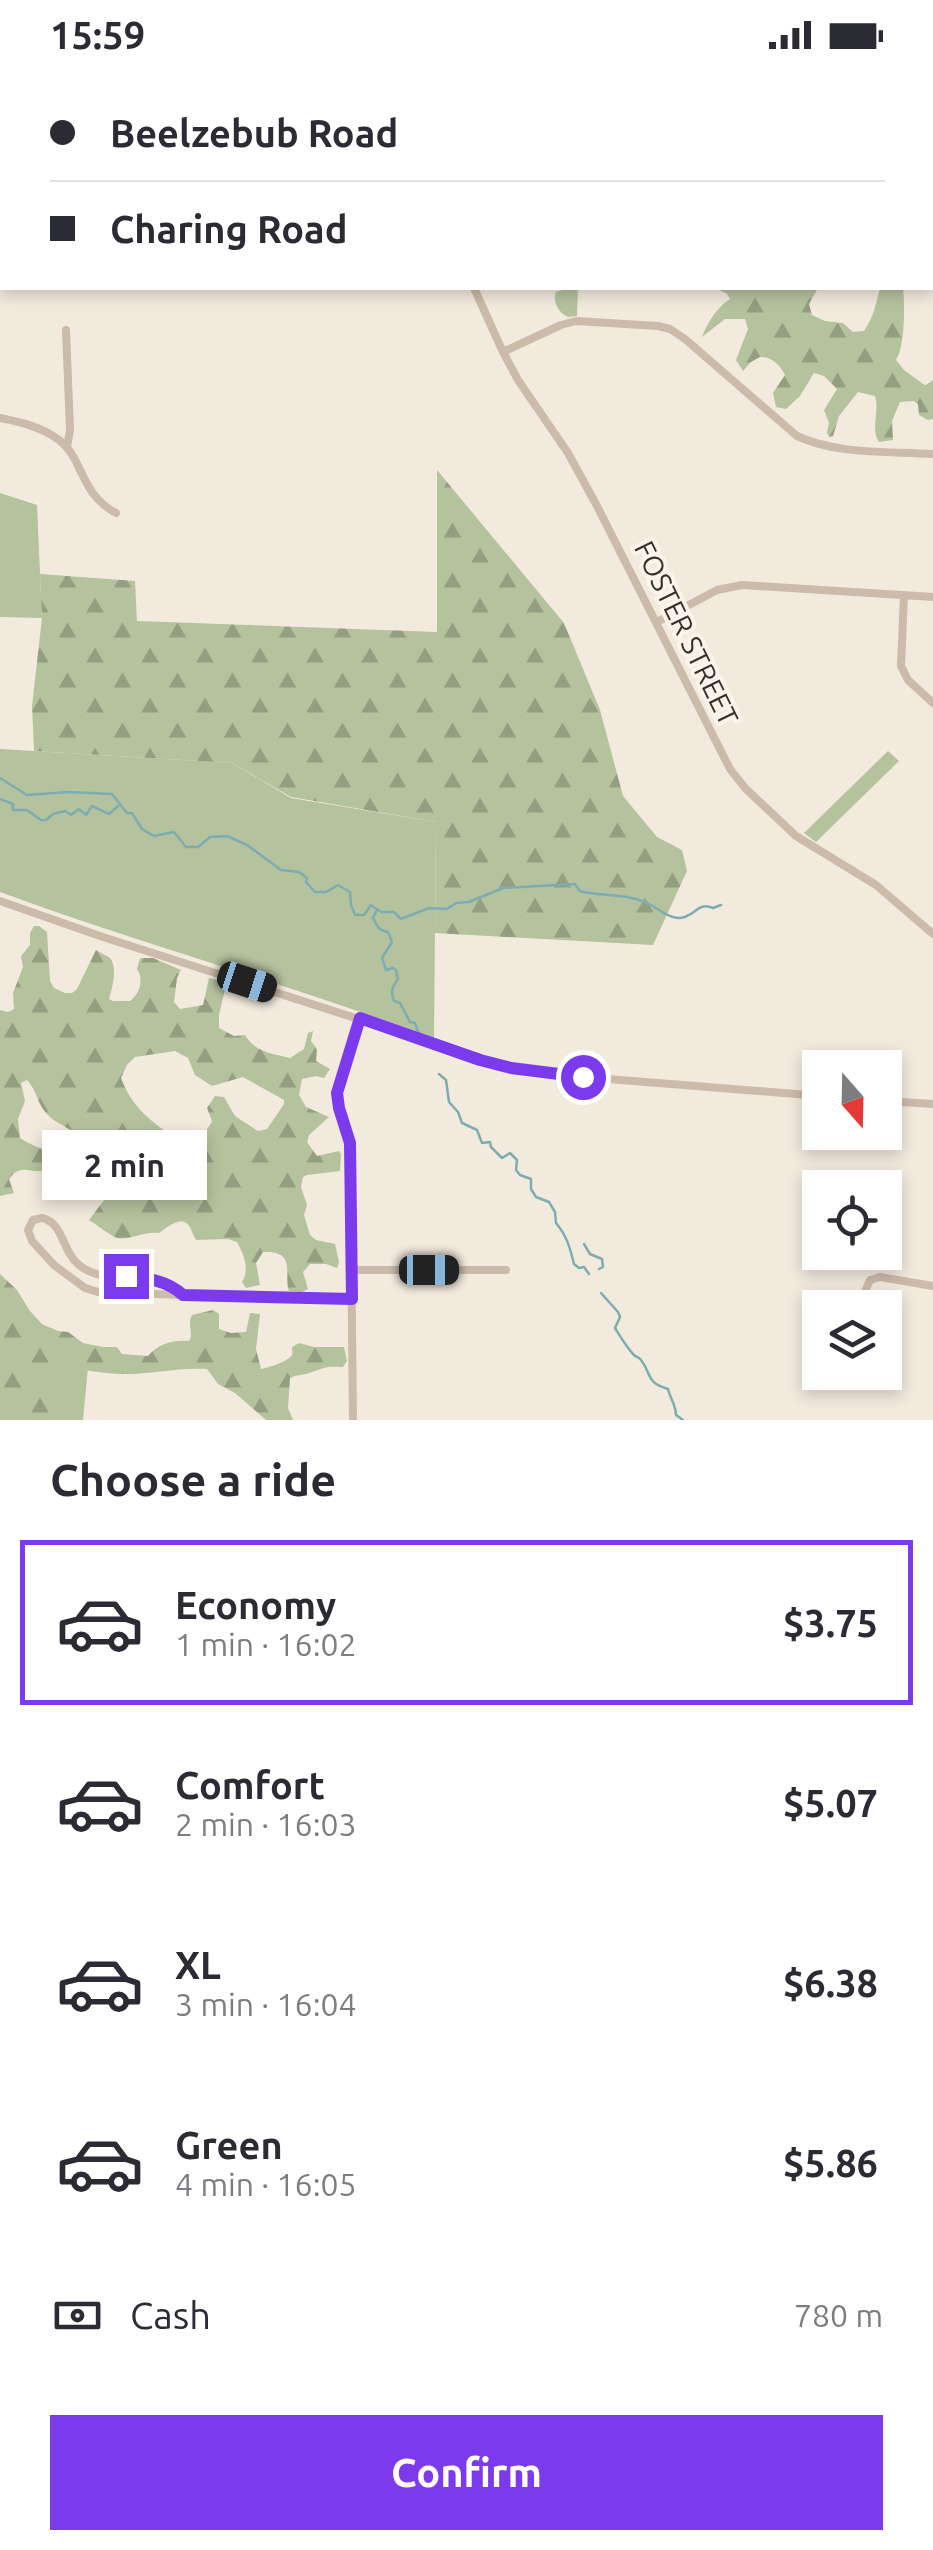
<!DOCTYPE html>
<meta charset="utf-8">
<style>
body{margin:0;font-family:Ubuntu,sans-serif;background:#f2f2f3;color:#2b2b33;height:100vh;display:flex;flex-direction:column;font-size:38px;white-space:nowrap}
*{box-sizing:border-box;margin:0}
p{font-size:32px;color:#7c7c81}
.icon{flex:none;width:55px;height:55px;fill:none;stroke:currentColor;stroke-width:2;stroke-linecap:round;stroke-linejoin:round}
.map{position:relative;height:1350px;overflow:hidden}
.drawer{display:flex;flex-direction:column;background:#fff;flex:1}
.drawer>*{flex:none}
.banner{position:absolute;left:0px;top:0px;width:935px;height:220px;box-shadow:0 5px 15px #0003;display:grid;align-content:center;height:220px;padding:0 50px;background:#fff}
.needle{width:65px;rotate:160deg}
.fabs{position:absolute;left:802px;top:980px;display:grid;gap:20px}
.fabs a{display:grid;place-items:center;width:100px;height:100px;border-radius:0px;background:#fff;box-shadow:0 5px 15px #0003;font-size:50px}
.end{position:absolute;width:45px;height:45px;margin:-22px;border:12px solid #7c3aed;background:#fff;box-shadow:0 0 0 5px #fff}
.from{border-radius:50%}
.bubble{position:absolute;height:70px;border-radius:0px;background:#fff;box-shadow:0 5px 15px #0003;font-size:32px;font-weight:700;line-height:70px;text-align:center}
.car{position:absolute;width:30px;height:60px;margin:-30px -15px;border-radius:12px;box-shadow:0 0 8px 2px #0007;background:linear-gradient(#222 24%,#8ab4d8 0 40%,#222 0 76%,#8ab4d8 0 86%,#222 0)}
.banner b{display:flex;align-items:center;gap:35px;height:95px;font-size:38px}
.banner b+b{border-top:2px solid #e1e1e2}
.banner i{width:25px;height:25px;background:#2b2b33}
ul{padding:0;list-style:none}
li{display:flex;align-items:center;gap:30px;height:165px;margin:0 20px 15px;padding:0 30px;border:5px solid transparent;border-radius:0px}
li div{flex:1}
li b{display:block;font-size:38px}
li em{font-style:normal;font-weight:700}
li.on{border-color:#7c3aed}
li>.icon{width:90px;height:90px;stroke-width:1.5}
h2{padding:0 50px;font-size:45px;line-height:120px}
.pay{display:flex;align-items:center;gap:25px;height:110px;padding:0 50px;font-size:38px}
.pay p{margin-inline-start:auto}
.action{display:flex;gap:20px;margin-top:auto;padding:20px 50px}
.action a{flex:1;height:115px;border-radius:0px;background:#7c3aed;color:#fff;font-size:40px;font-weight:700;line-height:115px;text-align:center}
.status{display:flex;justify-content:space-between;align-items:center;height:70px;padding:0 50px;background:#fff;direction:ltr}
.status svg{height:28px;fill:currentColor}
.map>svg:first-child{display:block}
</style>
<div class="status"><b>15:59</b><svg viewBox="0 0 49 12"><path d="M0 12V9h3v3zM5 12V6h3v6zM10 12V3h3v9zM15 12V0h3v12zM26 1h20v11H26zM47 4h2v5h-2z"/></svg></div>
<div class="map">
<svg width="933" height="1350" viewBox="0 0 933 1350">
<defs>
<pattern id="forest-firs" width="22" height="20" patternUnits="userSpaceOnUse" patternTransform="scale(2.5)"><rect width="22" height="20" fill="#b5c29e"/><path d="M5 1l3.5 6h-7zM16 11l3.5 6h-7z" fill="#949e81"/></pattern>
</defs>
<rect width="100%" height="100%" fill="#f3eade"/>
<path fill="#b5c29e" d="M0,423L37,435L42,548L0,547Z
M0,679L232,693L291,728L436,752L434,968C291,915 144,875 0,822Z
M888,681L899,691L816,772L804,763Z
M0,1213L42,1284L89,1287L83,1350H0Z"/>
<path fill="url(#forest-firs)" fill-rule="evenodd" d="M569,218H578L577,246L568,247C559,243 552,232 556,222Z
M716,218H818L809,234L812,245L825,251L843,253L853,262L864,261C875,244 875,236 880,218H903C905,235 905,277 896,290L904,300L923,314L926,315L933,310V349L928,350L919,345L918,334L914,331L900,332L892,351L893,370L879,372C870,360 880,341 875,326L858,322L839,346L833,366L829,367L827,362L829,353L824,340L837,319L824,306L814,303L800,326L786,339L776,337L773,323L785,305C780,295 772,287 760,287L751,292L743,301L736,290L748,259L745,249H725L702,267C707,253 718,236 730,229L727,224Z
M437,400L564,553L600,640L623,726L657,767L682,780L687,801L653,875L435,863L436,752L291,727L232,693L34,681L32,636L42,548L40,504L135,511L137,551L437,562Z
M34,856H39L47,862L50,911L54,918L65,923H72L77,919L96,880C100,883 106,885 110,888C118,897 112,919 109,929L113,931H130C140,924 144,909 137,899L140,888H153L181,900L177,908L174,932L180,939L203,935L209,908L225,912L226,915L219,945V958L234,966L245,965C255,982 271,983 290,988L304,979L308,963L313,961L311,971L317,979L316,991L330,999L324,1008L316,1006L302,1009L299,1025L306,1037L329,1047L309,1065L307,1072L317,1086L339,1081L341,1085L340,1101L307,1105L303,1107L301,1117L307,1135L304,1145L310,1165L316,1170L335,1174L339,1192L337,1198L326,1194H310L303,1202L308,1219L302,1222L289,1221C283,1206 298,1180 263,1182L256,1193L260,1215L246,1218L242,1212C250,1199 244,1185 237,1172L228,1169L196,1170C193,1166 192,1161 190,1157C182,1144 166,1158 159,1163C143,1161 128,1171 117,1168C114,1168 94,1153 89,1150L120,1109C100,1086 64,1101 39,1101C33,1102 28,1099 22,1100C15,1101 13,1104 9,1109L14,1123L0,1126V940L8,942L14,939L13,923L23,897L21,886L30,875V863ZM175,981L188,988L195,1005L212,1016L243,1007L284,1030V1034L267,1059L258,1061L235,1046L224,1027L215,1026L207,1038L212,1051C206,1064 189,1080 173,1069C169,1066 166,1061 161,1058C141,1043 130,1031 121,1008L127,995L135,987ZM27,1010C37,1020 37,1035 48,1045C58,1056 74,1057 78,1071L76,1075C55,1085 39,1080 20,1068L18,1049L25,1031L21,1013Z
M0,1204L17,1220L30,1241L42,1254L58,1261L68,1262L83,1273L103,1277H117L122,1284L148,1286C158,1274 172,1270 189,1271C194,1264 187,1254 192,1245L213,1240L219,1244V1259L231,1263L246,1262L250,1243L260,1244L256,1279L261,1299C265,1299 285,1292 289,1288C294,1285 292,1282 292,1277L299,1273L314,1277H344L347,1291L343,1297C327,1296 326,1297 312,1302C305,1305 298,1304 290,1308L288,1338L293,1350H266L235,1323L218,1314L207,1299C177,1297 149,1305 120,1304C99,1303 78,1298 57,1298L50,1302V1310L44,1321L55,1343L69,1350H0V1338L3,1335L0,1332Z"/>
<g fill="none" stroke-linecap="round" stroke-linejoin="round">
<path stroke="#7dadb0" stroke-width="2.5" d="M0,708L27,725L68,722L112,724L127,743H132L142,759L154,766L174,762L186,777H198L210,767L227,766L247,775L281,800L299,802L307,808L306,812L315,822H326L338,815L350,822L351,835L355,845H364L371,835L381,842H394L401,849L429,838L447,839L456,833L469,832L503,818L575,814L580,821C603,827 628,823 649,834C659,839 666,847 678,848C695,848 697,831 713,838L721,835
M0,729L13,734V740H27L41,750H46L53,744L65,741L71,745L79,739L86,745L92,736L109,744L118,736
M377,840L373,847C376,855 379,861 388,862L392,872L382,888L386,900L393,898L396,900L398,909C392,917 390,922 394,931L400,933L410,952L415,953L419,964
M439,1004L446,1010L449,1032L458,1042L462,1053L477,1060L482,1073L490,1072L491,1077L502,1088L510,1083L517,1090L516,1100L520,1105L531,1109V1119L536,1127L549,1132L555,1142L556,1153C567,1166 570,1178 574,1194L579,1198L584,1197L589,1204
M584,1174L590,1184L602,1189L603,1197L599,1199
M601,1223L618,1242L620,1247L615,1258C620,1266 627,1278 634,1285C636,1287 639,1287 641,1290C652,1304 645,1312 668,1319C670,1328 676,1335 676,1345L683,1350"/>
<path stroke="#ccbaaa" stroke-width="8" d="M440,0V2
M630,2V0
M766,2V0L805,2
M867,2H896
M932,5L933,6
M474,218L503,282L518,310L568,383L597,436L730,699L745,718L796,766L876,815L933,864
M66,260L70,360L67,377
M503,282L561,255L576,251L658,256L670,259L685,269L797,366C838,385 888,381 933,384
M0,348C20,352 42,357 59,370C84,389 79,423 116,443
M904,525L901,596L908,610L933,633
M657,552L717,520L742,515L933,527
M0,831L103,867L511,998L546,1004L820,1026
M885,1031L933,1034
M42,1148C64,1153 62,1182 79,1195C107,1218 152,1196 183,1225L98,1222L85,1218L54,1195L32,1171L28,1160L33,1150Z
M352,1200H506
M183,1225L352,1229
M868,1238L866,1219L870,1210L880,1207L933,1216
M353,1350L350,1073L339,1038L337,1023L360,949"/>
</g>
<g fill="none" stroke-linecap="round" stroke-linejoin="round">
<path stroke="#7c3aed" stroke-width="12" d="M126,1206C146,1208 167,1210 183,1225L352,1229L350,1073L339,1038L337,1023L360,948L480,990L511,998L583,1007"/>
</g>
<g text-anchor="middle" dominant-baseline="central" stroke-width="8" stroke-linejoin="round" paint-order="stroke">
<g font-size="28" fill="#392f2a" stroke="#faf4eb">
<text transform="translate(687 563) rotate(64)">FOSTER STREET</text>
</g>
</g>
</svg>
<div class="fabs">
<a><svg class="needle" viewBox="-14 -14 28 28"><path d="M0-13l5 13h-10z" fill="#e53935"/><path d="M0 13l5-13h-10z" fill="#7c7c81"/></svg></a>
<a><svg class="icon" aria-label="locate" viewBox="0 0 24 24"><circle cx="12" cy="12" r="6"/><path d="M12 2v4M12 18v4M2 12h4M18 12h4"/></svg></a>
<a><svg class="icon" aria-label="layers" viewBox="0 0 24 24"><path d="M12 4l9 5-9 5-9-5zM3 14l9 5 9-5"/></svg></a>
</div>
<i class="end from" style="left:583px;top:1007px"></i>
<i class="end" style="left:126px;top:1206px"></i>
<div class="bubble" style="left:42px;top:1060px;width:165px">2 min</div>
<i class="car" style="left:247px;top:912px;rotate:108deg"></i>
<i class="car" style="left:429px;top:1200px;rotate:90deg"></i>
<div class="banner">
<b><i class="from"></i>Beelzebub Road</b>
<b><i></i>Charing Road</b>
</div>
</div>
<section class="drawer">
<h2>Choose a ride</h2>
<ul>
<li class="on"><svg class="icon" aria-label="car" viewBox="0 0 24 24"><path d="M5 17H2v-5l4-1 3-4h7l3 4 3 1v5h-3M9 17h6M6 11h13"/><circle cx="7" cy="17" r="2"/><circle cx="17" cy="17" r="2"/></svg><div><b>Economy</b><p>1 min · 16:02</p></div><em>$3.75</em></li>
<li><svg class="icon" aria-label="car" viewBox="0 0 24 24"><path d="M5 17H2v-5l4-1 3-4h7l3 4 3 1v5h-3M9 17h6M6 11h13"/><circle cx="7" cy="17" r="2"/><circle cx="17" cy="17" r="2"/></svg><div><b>Comfort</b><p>2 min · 16:03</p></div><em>$5.07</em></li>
<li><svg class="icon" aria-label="car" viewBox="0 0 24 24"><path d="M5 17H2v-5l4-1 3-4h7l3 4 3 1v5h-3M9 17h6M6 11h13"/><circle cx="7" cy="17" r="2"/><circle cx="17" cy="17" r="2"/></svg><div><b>XL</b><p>3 min · 16:04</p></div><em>$6.38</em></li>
<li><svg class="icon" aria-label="car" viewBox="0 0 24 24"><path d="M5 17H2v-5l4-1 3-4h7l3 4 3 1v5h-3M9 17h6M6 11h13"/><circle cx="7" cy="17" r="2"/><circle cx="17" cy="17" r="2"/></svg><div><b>Green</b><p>4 min · 16:05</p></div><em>$5.86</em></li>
</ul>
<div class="pay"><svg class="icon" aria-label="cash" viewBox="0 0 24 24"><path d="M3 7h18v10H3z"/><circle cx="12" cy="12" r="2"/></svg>Cash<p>780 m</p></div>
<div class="action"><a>Confirm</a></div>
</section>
